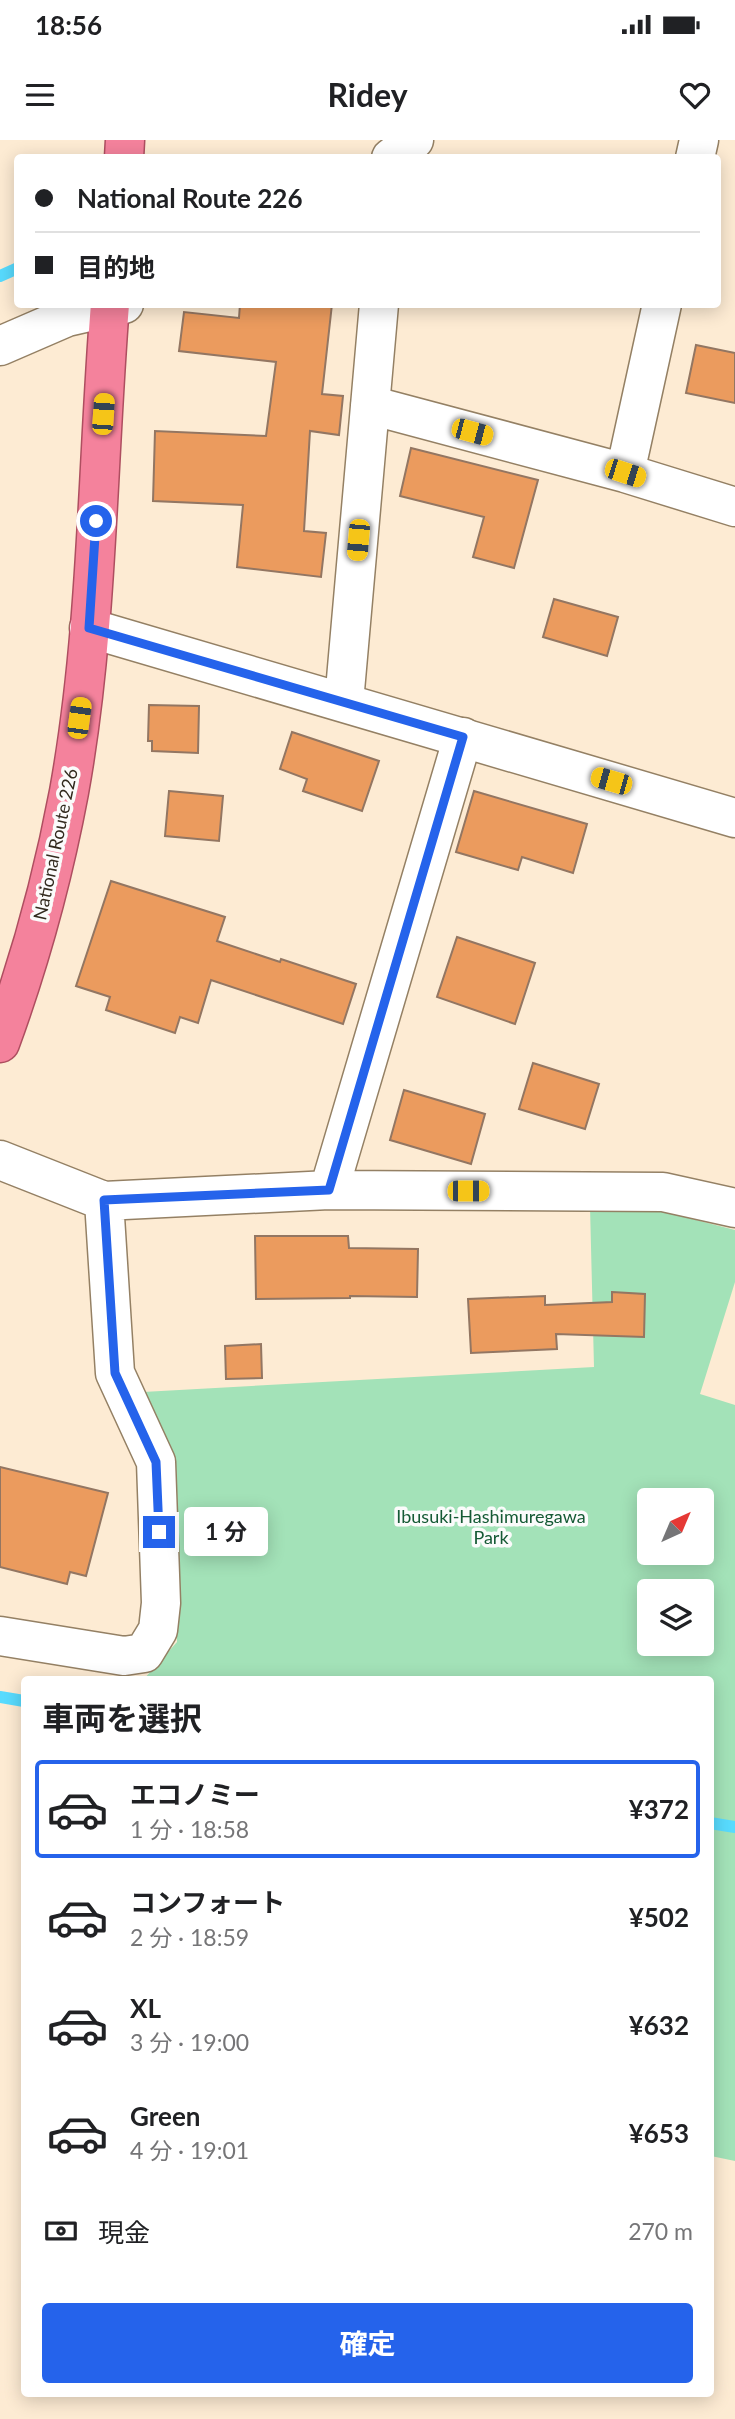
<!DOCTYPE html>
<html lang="ja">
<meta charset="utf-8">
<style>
body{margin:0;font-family:Lato,"Noto Sans JP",sans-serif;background:#f2f2f2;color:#202124;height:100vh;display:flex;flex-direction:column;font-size:26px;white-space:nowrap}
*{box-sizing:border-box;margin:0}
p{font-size:23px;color:#757577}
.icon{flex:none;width:38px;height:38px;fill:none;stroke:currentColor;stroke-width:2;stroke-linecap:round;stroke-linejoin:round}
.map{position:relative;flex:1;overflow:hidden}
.panel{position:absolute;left:21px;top:1536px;width:693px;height:721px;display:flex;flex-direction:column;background:#fff;border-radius:7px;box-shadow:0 4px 18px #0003}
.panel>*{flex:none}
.banner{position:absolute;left:14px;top:14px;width:707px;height:154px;border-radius:7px;box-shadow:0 4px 18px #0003;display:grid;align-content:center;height:154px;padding:0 21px;background:#fff}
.needle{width:46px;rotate:44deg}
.fabs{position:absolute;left:637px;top:1348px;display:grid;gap:14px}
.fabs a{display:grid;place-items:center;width:77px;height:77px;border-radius:7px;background:#fff;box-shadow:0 4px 18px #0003;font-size:35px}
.end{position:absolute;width:32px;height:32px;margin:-16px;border:9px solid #2563eb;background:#fff;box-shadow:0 0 0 4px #fff}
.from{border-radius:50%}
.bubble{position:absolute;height:49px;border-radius:7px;background:#fff;box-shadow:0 4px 18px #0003;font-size:23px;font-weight:700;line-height:49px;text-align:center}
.car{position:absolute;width:21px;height:42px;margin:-21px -10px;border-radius:9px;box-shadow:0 0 5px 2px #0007;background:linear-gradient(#f5c518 24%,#345 0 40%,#f5c518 0 76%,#345 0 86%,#f5c518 0)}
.banner b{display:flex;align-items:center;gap:24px;height:66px;font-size:26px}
.banner b+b{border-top:2px solid #e0e0e0}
.banner i{width:18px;height:18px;background:#202124}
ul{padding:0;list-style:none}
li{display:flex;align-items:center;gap:21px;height:98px;margin:0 14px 10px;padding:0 7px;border:4px solid transparent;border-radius:7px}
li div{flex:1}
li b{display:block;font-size:26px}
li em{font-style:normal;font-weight:700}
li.on{border-color:#2563eb}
li>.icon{width:63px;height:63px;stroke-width:1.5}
h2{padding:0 21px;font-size:32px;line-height:84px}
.pay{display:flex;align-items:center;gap:18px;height:77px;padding:0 21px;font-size:26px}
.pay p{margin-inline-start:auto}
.cta{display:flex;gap:14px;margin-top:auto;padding:14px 21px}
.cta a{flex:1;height:80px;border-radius:7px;background:#2563eb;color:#fff;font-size:28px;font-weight:700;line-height:80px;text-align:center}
.status{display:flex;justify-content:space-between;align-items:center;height:49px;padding:0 35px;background:#fff;direction:ltr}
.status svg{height:19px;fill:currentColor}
header{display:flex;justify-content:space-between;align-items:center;height:91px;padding:0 21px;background:#fff;font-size:32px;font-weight:700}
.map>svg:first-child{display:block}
</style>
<div class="status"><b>18:56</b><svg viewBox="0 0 49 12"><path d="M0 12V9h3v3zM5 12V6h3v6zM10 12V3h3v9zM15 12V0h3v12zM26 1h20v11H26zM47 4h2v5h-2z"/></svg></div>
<header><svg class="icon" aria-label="menu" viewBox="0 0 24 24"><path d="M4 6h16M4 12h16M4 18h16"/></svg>Ridey<svg class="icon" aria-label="heart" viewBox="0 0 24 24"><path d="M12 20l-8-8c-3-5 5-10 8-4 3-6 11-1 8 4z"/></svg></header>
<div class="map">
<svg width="735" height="2279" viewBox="0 0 735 2279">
<rect width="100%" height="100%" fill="#fdebd3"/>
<path fill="#a3e2b8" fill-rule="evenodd" d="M590,1066L653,1069L735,1090V1142L700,1254L735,1265V2021L711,2016L710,1540H143L177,1502L166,1311L143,1252L594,1227ZM649,1360H702V1412H649ZM649,1451H702V1503H649Z"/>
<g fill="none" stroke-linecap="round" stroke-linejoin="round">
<path stroke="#58dbfe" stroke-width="12" d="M0,136L18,128
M0,1557L24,1561
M710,1683L735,1687"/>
</g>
<path fill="#eb9b5e" stroke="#937662" stroke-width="2" d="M240,164H332L322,254L343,256L339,295L310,291L304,391L326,393L321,437L237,427L243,365L153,361L155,291L266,296L276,222L179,211L184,172L239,178Z
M696,205L735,213V263L686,253Z
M411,308L538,340L514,428L473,417L484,377L400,356Z
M554,459L618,477L607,516L543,497Z
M149,565L199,566L198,613L152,611V601H148Z
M292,592L379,621L362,671L303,651L307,639L280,629Z
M169,651L223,656L219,701L165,696Z
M474,651L587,684L573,733L522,717L518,730L456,712Z
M111,741L225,777L217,801L280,822L281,819L356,844L343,884L211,840L198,883L180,877L175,893L106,870L110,857L76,846Z
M457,797L535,823L515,884L437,857Z
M533,923L599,944L585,989L519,969Z
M404,950L485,974L471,1024L390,1000Z
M255,1096H348L349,1108L418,1109L417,1157L350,1156V1158L256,1159Z
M612,1152L645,1154L644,1197L556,1194L557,1209L471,1213L468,1159L545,1156V1165L612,1162Z
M261,1204L262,1238L226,1239L225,1206Z
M0,1327L108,1353L86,1436L70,1432L67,1444L0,1427Z"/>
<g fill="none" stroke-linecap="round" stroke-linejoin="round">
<g stroke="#948064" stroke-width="41">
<path id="minor" d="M391,18L414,0
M695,18L699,0
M0,206L67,177L124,164
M370,265L625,333L735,367
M625,333L662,164
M344,562L379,164
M0,1020L104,1061L329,1050L663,1052L735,1068
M329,1050L463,597
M0,1496L124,1516L144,1513L158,1490L161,1463L156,1322L115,1233L104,1061"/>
</g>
<g stroke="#948064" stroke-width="41">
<path id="tertiary" d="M89,488L735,678"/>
</g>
<g stroke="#ae4e60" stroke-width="41">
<path id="trunk" d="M124,18L125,0
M0,903C30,821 53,737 69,652C98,492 97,326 110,164"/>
</g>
<use href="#minor" stroke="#fff" stroke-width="38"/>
<use href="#tertiary" stroke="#fff" stroke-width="38"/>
<use href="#trunk" stroke="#f4829c" stroke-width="38"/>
</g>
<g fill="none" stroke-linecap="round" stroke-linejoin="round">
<path stroke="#2563eb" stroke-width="9" d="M96,381L89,488L463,597L329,1050L104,1060L115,1233L156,1322L159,1392"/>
</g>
<g text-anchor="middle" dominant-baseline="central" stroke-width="7" stroke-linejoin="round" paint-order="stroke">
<g font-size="18" fill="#322a1e" stroke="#fbfbfb">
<text transform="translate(55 704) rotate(-78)">National Route 226</text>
</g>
<g font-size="18" fill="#155a35" stroke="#fbfbfb">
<text x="491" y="1376">Ibusuki-Hashimuregawa<tspan x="491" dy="21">Park</tspan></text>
</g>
</g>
</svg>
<div class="fabs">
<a><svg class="needle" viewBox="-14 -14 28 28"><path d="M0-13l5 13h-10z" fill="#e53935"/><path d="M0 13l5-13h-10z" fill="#757577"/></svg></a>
<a><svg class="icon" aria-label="layers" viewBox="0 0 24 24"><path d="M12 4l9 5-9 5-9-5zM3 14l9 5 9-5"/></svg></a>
</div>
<i class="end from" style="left:96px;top:381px"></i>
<i class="end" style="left:159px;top:1392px"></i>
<div class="bubble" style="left:184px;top:1367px;width:84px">1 分</div>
<i class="car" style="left:103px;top:274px;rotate:4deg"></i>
<i class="car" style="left:472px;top:292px;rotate:105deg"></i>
<i class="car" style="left:625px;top:333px;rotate:108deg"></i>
<i class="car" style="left:358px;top:400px;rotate:185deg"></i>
<i class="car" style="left:79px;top:578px;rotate:8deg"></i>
<i class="car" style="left:611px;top:641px;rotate:286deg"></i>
<i class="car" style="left:468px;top:1051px;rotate:90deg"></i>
<div class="banner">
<b><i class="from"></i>National Route 226</b>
<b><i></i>目的地</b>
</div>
<section class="panel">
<h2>車両を選択</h2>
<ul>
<li class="on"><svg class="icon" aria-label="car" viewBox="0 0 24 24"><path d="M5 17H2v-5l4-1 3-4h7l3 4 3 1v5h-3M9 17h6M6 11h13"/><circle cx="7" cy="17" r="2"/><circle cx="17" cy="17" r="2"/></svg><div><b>エコノミー</b><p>1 分 · 18:58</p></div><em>¥372</em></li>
<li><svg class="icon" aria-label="car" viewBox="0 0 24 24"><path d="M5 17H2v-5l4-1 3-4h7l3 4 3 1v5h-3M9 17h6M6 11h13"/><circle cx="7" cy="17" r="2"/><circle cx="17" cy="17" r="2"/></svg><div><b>コンフォート</b><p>2 分 · 18:59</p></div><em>¥502</em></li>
<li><svg class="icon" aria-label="car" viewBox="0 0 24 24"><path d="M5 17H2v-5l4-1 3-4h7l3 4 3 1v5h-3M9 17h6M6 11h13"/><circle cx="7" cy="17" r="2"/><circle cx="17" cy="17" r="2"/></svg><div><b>XL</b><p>3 分 · 19:00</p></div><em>¥632</em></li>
<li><svg class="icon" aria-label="car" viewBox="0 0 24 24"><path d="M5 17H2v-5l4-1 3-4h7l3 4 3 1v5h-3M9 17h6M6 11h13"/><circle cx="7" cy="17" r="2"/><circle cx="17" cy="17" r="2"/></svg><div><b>Green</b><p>4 分 · 19:01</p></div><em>¥653</em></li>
</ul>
<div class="pay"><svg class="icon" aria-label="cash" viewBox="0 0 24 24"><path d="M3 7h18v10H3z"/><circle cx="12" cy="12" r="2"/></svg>現金<p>270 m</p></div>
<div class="cta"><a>確定</a></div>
</section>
</div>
